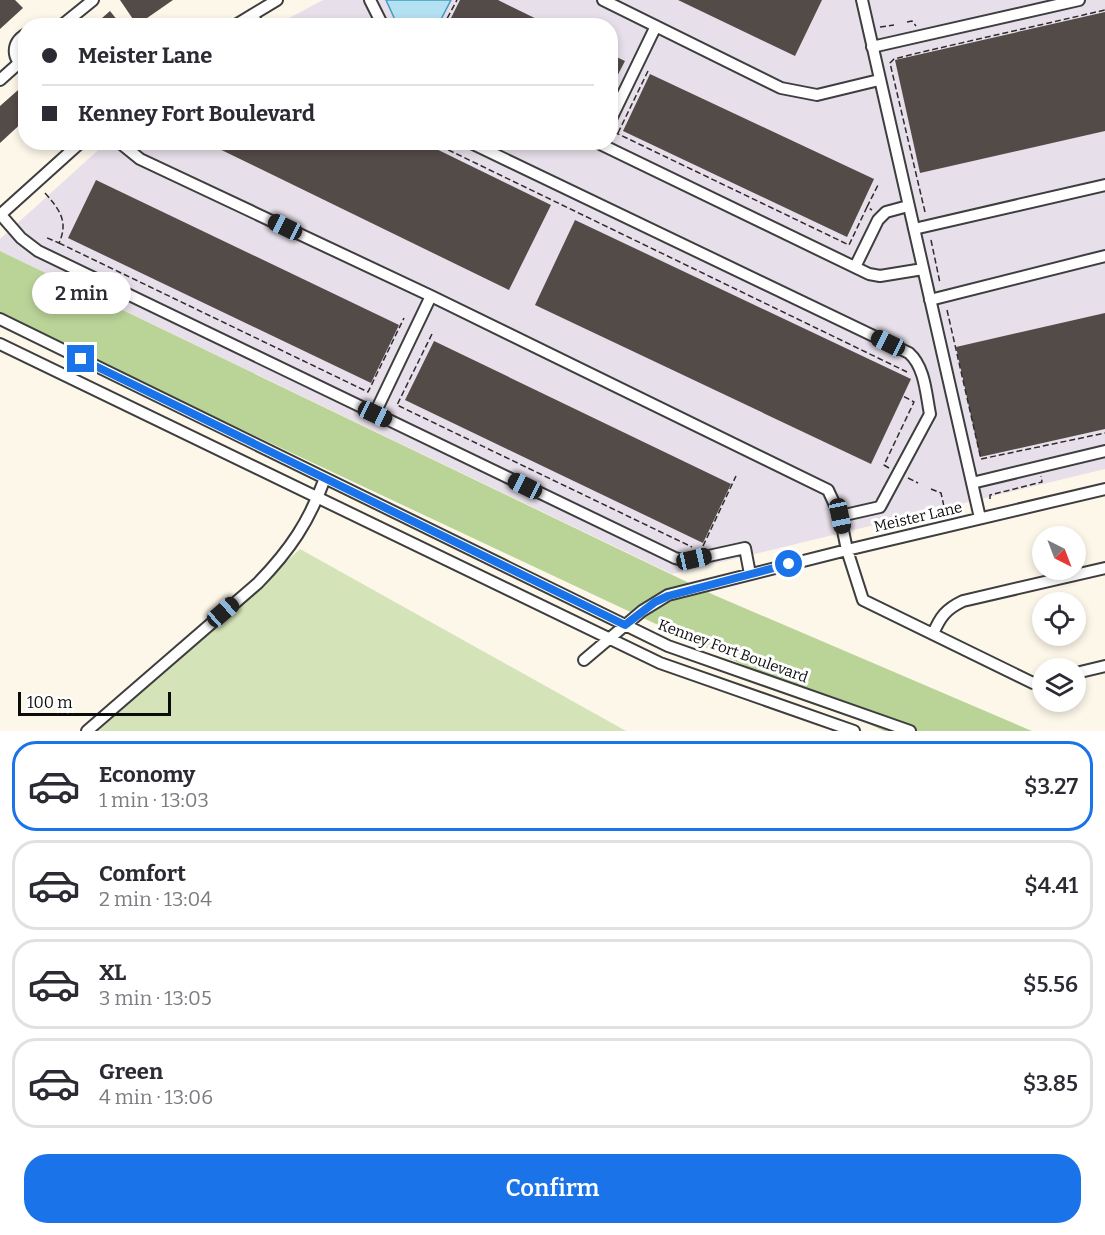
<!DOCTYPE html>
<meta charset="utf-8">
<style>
body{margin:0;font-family:Bitter,serif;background:#f2f2f3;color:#2b2b33;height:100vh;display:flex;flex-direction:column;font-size:22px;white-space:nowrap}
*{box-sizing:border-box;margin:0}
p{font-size:20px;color:#7c7c81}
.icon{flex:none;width:33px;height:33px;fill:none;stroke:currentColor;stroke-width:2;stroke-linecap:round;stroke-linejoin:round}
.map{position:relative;height:731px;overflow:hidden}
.panel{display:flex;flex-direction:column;background:#fff;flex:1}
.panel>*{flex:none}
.hud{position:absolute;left:18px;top:18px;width:600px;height:132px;border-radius:24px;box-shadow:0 3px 9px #0003;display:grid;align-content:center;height:132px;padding:0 24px;background:#fff}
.needle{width:39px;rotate:138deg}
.fabs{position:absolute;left:1032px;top:526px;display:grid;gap:12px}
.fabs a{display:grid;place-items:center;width:54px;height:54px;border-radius:50%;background:#fff;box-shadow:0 3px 9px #0003;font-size:30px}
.scale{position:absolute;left:18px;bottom:15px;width:153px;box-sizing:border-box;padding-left:6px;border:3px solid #0b0b0b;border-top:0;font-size:16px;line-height:21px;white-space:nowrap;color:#0b0b0b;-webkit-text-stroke:4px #fff;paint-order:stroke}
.end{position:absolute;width:27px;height:27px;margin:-14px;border:8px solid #1a73e8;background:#fff;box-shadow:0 0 0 3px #fff}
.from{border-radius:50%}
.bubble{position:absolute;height:42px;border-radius:21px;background:#fff;box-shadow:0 3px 9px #0003;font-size:20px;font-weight:600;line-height:42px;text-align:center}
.car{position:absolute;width:18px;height:36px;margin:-18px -9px;border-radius:8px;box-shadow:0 0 4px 2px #0007;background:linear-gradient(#222 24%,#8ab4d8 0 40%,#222 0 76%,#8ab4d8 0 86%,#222 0)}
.hud b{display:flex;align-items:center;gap:21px;height:57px;font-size:22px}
.hud b+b{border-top:2px solid #e1e1e2}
.hud i{width:15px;height:15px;background:#2b2b33}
ul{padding:10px 0 0;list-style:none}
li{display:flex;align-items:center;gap:18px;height:90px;margin:0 12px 9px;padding:0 12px;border:3px solid #e1e1e2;border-radius:24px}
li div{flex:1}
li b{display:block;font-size:22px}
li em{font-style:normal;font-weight:600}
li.selected{border-color:#1a73e8}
li>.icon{width:54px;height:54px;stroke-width:1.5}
.button{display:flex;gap:12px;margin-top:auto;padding:12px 24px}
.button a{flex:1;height:69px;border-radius:24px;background:#1a73e8;color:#fff;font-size:24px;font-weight:600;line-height:69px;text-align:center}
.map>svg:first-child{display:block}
</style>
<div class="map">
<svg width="1105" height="731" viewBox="0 0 1105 731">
<rect width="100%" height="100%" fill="#fdf7ea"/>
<path fill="#e7dfe9" d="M323,0H1105V469L672,574L0,251V239L106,143L610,142V26L276,25Z"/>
<path fill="#d4e4b8" d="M300,549L626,731H98Z"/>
<path fill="#bad498" d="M0,251L714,595L1032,731H884L0,316Z"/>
<path fill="#b3e1f1" stroke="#409dc1" stroke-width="1.5" d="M386,0H451L438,25H405L396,22Z"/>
<path fill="#534b48" d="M0,0H15L23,8L0,29Z
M120,0H173L137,25Z
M460,0H498L551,26H447Z
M678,0H822L795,56Z
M110,11L122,26H93Z
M1105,12V131L920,173L895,60Z
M610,54L625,61L610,90Z
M650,74L874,179L847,237L623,131Z
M26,83V119L0,143V106Z
M205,142H422L551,205L509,290Z
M96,180L399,325L371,383L68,238Z
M575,220L911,379L871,464L535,305Z
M1105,313V429L980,457L956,347Z
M434,341L731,484L703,543L405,400Z"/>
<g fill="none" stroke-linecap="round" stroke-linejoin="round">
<g stroke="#3e3e3e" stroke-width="14">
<path id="minor" d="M370,0L383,26
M603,0L781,88L817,95L879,80
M862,0L980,518
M252,15L259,26
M61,26L93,0
M234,26L277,0
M26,34C11,43 11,59 26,67
M872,47L1079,0
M0,80L19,63
M610,121L656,26
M119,142L140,159L431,296L828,490L840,516L847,550L863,600L1033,683L1042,681
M469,142L909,353C925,367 926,394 930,414L880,507L840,516
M596,142L869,274L880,276L923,269
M0,215L81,142
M1,215L21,238L38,251L675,558L686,561L745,548L750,574
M914,229L1105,185
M855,267L878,220L886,212L908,206
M930,300L1105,256
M0,319L668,646L910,731
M0,344L660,663L854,731
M375,413L431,296
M972,483L1105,451
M933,634C940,617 946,609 963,601L1105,568
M584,660L642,611L668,595L847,550L1105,489
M1076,673L1105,666
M87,731L258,583C290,550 309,522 325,478"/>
</g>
<path stroke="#2d2d2d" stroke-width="1.5" stroke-dasharray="6 3" stroke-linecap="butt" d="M907,22L912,21L916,26
M443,26L457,0
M880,27L894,25
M614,132L849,245L867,207L872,210
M618,133L648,71
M432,142L907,372
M45,193C59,209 69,221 59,243L45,237
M867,207L879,183
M925,212L890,63L894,59L922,52L1105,10
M931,240L940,283
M59,243L368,392L404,318
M947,310L981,459L1105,433
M432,334L397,405L692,547
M889,468L884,465L914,402L903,396
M908,478L918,483
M931,489L941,493L945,511
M990,499V495L1042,482L1041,476
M703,546L736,476"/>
<use href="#minor" stroke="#fff" stroke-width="10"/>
</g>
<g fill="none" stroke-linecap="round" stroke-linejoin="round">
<path stroke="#1a73e8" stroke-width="8" d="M81,359L625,625L655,602L668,596L789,564"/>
</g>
<g text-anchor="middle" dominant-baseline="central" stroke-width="6" stroke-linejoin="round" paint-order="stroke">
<g font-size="15" fill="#0b0b0b" stroke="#fff">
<text transform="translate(918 517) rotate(-13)">Meister Lane</text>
<text transform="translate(733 651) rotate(20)">Kenney Fort Boulevard</text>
</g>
</g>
</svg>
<div class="fabs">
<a><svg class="needle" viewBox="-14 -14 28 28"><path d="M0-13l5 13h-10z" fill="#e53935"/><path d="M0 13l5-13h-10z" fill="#7c7c81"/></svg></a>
<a><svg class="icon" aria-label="locate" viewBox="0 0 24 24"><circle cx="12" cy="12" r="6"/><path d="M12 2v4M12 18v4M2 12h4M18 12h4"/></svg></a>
<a><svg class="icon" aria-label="layers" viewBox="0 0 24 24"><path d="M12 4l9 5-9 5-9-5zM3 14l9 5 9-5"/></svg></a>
</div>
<div class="scale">100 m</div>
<i class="end from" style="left:789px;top:564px"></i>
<i class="end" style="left:81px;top:359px"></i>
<div class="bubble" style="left:32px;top:272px;width:99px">2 min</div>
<i class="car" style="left:285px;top:227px;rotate:296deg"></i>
<i class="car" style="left:888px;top:343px;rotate:296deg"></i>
<i class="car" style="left:375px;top:414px;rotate:115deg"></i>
<i class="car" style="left:525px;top:486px;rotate:296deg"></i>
<i class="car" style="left:840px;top:516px;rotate:168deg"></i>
<i class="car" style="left:694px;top:559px;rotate:77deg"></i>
<i class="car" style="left:223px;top:612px;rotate:49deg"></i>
<div class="hud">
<b><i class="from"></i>Meister Lane</b>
<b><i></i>Kenney Fort Boulevard</b>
</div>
</div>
<section class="panel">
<ul>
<li class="selected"><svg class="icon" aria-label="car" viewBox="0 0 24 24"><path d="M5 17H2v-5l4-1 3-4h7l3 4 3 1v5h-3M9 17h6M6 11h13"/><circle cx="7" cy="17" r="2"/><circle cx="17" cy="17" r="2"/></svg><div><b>Economy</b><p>1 min · 13:03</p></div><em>$3.27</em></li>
<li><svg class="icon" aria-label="car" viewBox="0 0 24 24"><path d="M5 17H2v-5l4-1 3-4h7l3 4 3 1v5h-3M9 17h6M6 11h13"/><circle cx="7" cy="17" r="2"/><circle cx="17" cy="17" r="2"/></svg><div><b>Comfort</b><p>2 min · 13:04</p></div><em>$4.41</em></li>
<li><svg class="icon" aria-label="car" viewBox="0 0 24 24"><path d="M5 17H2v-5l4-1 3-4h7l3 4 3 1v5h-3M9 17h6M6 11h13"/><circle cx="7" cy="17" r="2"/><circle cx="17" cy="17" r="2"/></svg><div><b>XL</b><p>3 min · 13:05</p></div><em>$5.56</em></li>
<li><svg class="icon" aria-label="car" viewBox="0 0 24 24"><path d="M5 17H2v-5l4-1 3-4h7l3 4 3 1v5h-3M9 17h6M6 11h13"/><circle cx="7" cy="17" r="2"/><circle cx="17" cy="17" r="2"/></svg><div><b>Green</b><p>4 min · 13:06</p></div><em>$3.85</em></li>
</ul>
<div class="button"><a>Confirm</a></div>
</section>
